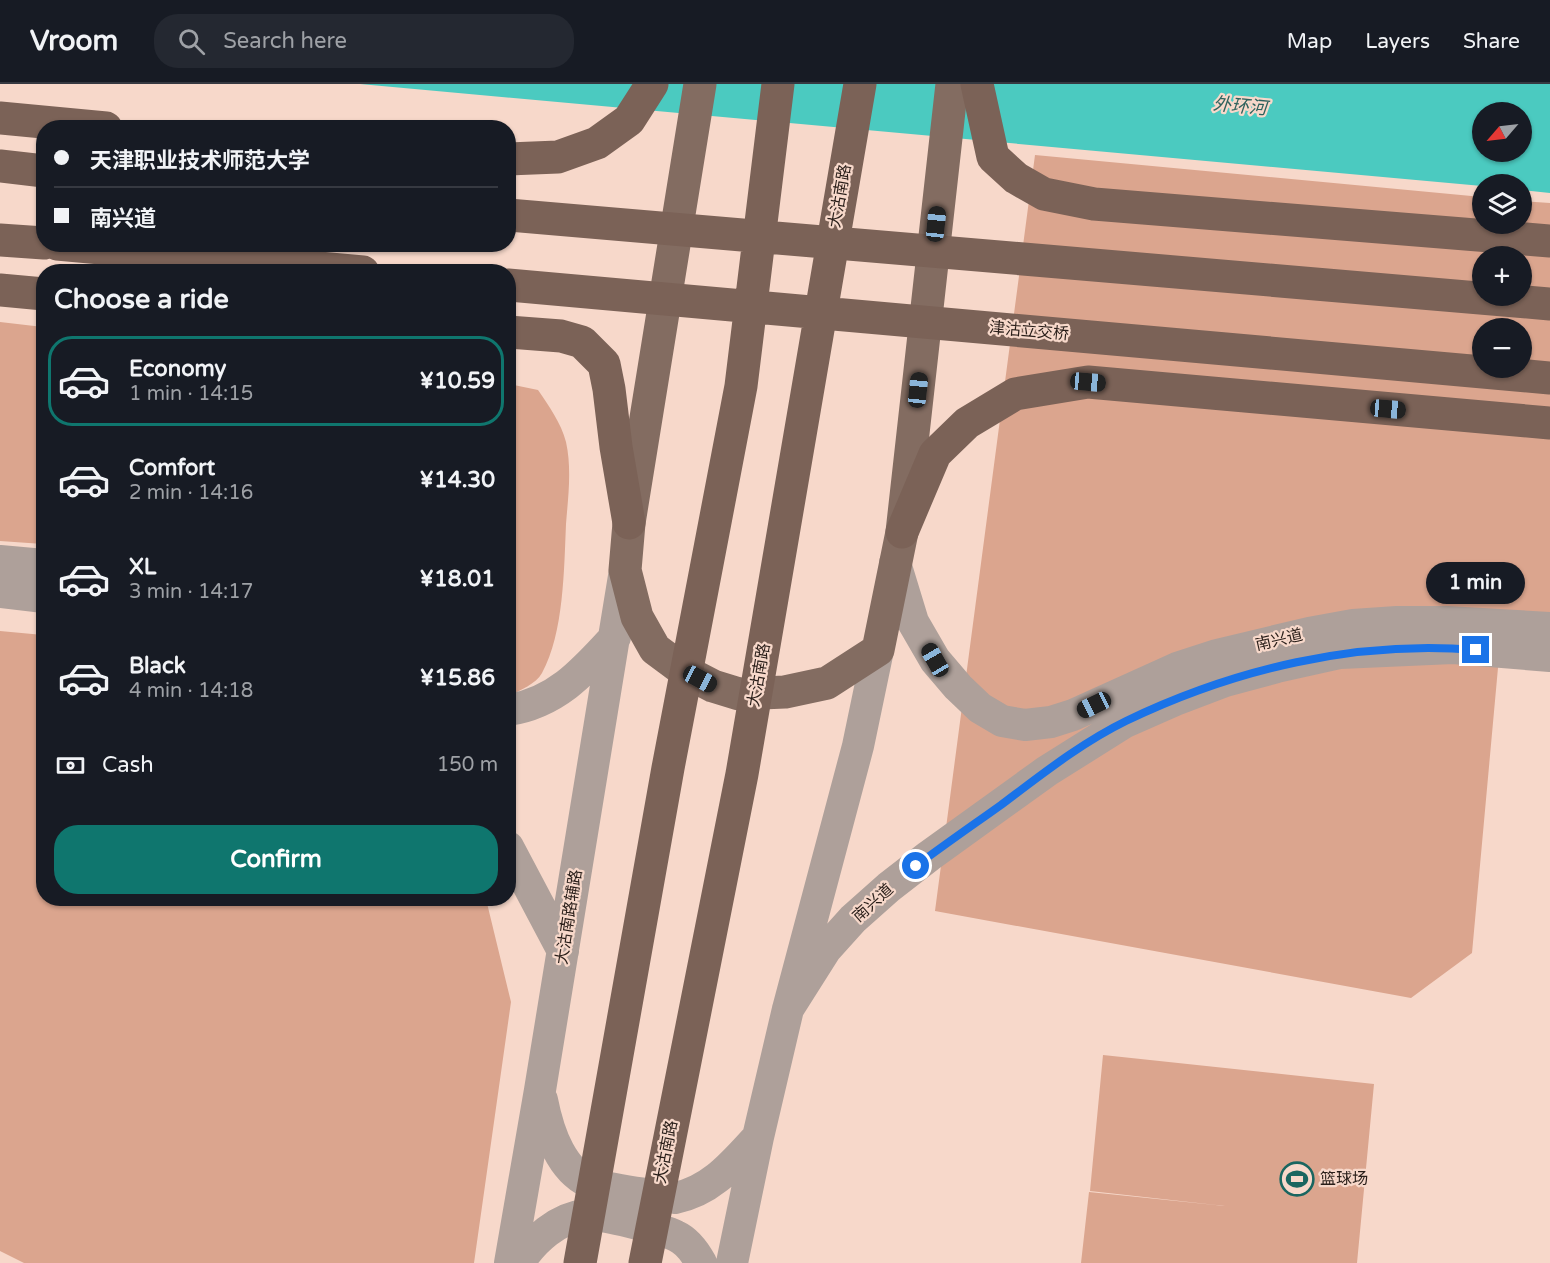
<!DOCTYPE html>
<meta charset="utf-8">
<style>
body{margin:0;font-family:"Varela Round","Noto Sans SC",sans-serif;background:#242831;color:#f1f3f6;height:100vh;display:flex;flex-direction:column;font-size:22px;white-space:nowrap}
*{box-sizing:border-box;margin:0}
p{font-size:20px;color:#9ea1a6}
.icon{flex:none;width:33px;height:33px;fill:none;stroke:currentColor;stroke-width:2;stroke-linecap:round;stroke-linejoin:round}
.map{position:relative;flex:1;overflow:hidden}
.drawer{position:absolute;left:36px;top:180px;width:480px;height:642px;display:flex;flex-direction:column;background:#171b24;border-radius:24px;box-shadow:0 2px 4px #0004}
.drawer>*{flex:none}
.top-card{position:absolute;left:36px;top:36px;width:480px;height:132px;border-radius:24px;box-shadow:0 2px 4px #0004;display:grid;align-content:center;height:132px;padding:0 18px;background:#171b24}
.needle{width:39px;rotate:242deg}
.controls{position:absolute;left:1472px;top:18px;display:grid;gap:12px}
.controls a{display:grid;place-items:center;width:60px;height:60px;border-radius:50%;background:#171b24;box-shadow:0 2px 4px #0004;font-size:30px}
.end{position:absolute;width:27px;height:27px;margin:-14px;border:8px solid #1a73e8;background:#fff;box-shadow:0 0 0 3px #fff}
.from{border-radius:50%}
.bubble{position:absolute;height:42px;border-radius:21px;background:#171b24;box-shadow:0 2px 4px #0004;font-size:20px;font-weight:700;line-height:42px;text-align:center}
.car{position:absolute;width:18px;height:36px;margin:-18px -9px;border-radius:8px;box-shadow:0 0 4px 2px #0007;background:linear-gradient(#222 24%,#8ab4d8 0 40%,#222 0 76%,#8ab4d8 0 86%,#222 0)}
.top-card b{display:flex;align-items:center;gap:21px;height:57px;font-size:22px}
.top-card b+b{border-top:2px solid #363941}
.top-card i{width:15px;height:15px;background:#f1f3f6}
ul{padding:0;list-style:none}
li{display:flex;align-items:center;gap:18px;height:90px;margin:0 12px 9px;padding:0 6px;border:3px solid transparent;border-radius:24px}
li div{flex:1}
li b{display:block;font-size:22px}
li em{font-style:normal;font-weight:700}
li.on{border-color:#0f766e}
li>.icon{width:54px;height:54px;stroke-width:1.5}
h2{padding:0 18px;font-size:27px;line-height:72px}
.pay{display:flex;align-items:center;gap:15px;height:66px;padding:0 18px;font-size:22px}
.pay p{margin-inline-start:auto}
.action{display:flex;gap:12px;margin-top:auto;padding:12px 18px}
.action a{flex:1;height:69px;border-radius:24px;background:#0f766e;color:#fff;font-size:24px;font-weight:700;line-height:69px;text-align:center}
header{display:flex;align-items:center;gap:36px;box-sizing:border-box;height:84px;padding:0 30px;background:#171b24;border-bottom:2px solid #363941}
header strong{font-size:28px}
nav{display:flex;gap:33px;margin-inline-start:auto;font-size:21px}
.search{width:420px;height:54px;background:#242831;display:flex;align-items:center;gap:15px;box-sizing:border-box;padding:0 21px;border-radius:24px;color:#9ea1a6;font-size:22px}
.map>svg:first-child{display:block}
</style>
<header>
<strong>Vroom</strong>
<div class="search"><svg class="icon" aria-label="search" viewBox="0 0 24 24"><circle cx="10" cy="10" r="6"/><path d="M15 15l6 6"/></svg>Search here</div>
<nav><a>Map</a><a>Layers</a><a>Share</a></nav>
</header>
<div class="map">
<svg width="1550" height="1179" viewBox="0 0 1550 1179">
<rect width="100%" height="100%" fill="#f7d8ca"/>
<path fill="#dba58e" fill-rule="evenodd" d="M1035,71L1482,113V140H1521V117L1550,119V532L1503,529L1472,869L1411,914L935,827ZM1482,172H1521V212H1482ZM1482,244H1521V284H1482Z
M0,238L43,243V460L0,457Z
M509,300L538,306C549,322 561,339 566,358C572,385 568,414 566,440C564,485 564,549 542,589C536,600 520,606 509,612Z
M0,547L43,551L44,814L486,815L511,918L474,1179H24L0,1167Z
M1103,971L1374,1000L1357,1179H1081L1089,1108L1225,1122L1090,1107Z"/>
<path fill="#4bcac0" fill-rule="evenodd" d="M360,0H1550V109L1521,106V100H1482V102ZM1482,28H1521V68H1482Z"/>
<g fill="none" stroke-linecap="round" stroke-linejoin="round">
<path stroke="#aea09a" stroke-width="32" d="M0,477L44,481
M895,479L913,538L935,576L958,603L980,624L1002,637L1025,641L1051,638L1073,631L1177,584L1217,571L1309,549L1353,541L1397,538H1447L1550,544
M0,508L44,513
M508,626C556,619 584,587 615,553
M508,763L563,867
M788,925L826,865L853,835L889,803L929,772L1047,687L1125,638L1175,616L1225,597L1277,583L1340,569L1453,564L1550,572
M542,1016C548,1047 562,1092 597,1101C622,1108 649,1110 675,1114C711,1107 733,1080 757,1054
M510,1179L540,1006L625,486
M519,1179C533,1156 558,1134 585,1131C599,1129 662,1145 676,1152C687,1157 695,1168 701,1179
M732,1179L758,1053L788,925L858,662L878,566"/>
<path stroke="#836c61" stroke-width="33" d="M700,0L629,439L625,486L637,533L655,565L686,588L713,602L739,610L785,608L827,599L878,566L902,448L952,0"/>
<path stroke="#7b6257" stroke-width="33" d="M977,0L993,73L1016,94L1044,110L1094,120L1550,157
M0,34L106,44
M508,75L558,73L597,59L629,36L652,0
M0,82L44,87
M0,156L44,159
M57,160L363,188
M0,206L44,210
M508,248L561,252L582,258L604,280L609,305L616,363L629,439
M902,448L935,370L967,339L1015,310L1088,298L1550,339"/>
<path stroke="#7b6257" stroke-width="33" d="M508,131L1550,220
M508,201L1550,294
M580,1179L668,684L741,302L778,0
M645,1179L742,690L860,0"/>
</g>
<g fill="none" stroke-linecap="round" stroke-linejoin="round">
<path stroke="#1a73e8" stroke-width="8" d="M916,782C944,761 973,741 1001,721C1041,691 1081,659 1126,637C1234,585 1356,556 1476,566"/>
</g>
<defs>
<g id="stadium-ring" transform="scale(1.725)"><circle r="9.5" fill="#f7d8ca" stroke="#1a6660" stroke-width="1.5"/><path d="M0-5a6.5 5 0 1 0 0 10a6.5 5 0 1 0 0-10ZM-3.5-1.8h7v3.6h-7Z" fill="#1a6660"/></g>
</defs>
<g fill-rule="evenodd">
<use href="#stadium-ring" x="1297" y="1095"/>
</g>
<g text-anchor="middle" dominant-baseline="central" stroke-width="4.5" stroke-linejoin="round" paint-order="stroke">
<g font-size="16" fill="#291e19" stroke="#f7d8ca">
<text transform="translate(840 112) rotate(-80)">大沽南路</text>
<text transform="translate(1029 247) rotate(5)">津沽立交桥</text>
<text transform="translate(1279 556) rotate(-13)">南兴道</text>
<text transform="translate(759 591) rotate(-80)">大沽南路</text>
<text transform="translate(873 819) rotate(-42)">南兴道</text>
<text transform="translate(569 833) rotate(-81)">大沽南路辅路</text>
<text transform="translate(666 1068) rotate(-79)">大沽南路</text>
</g>
<g font-size="16" fill="#291e19" stroke="#f7d8ca" text-anchor="start">
<text x="1320" y="1095">篮球场</text>
</g>
<g font-size="18" font-style="italic" fill="#2e625d" stroke="#f7d8ca">
<text transform="translate(1240 22) rotate(5)">外环河</text>
</g>
</g>
</svg>
<div class="controls">
<a><svg class="needle" viewBox="-14 -14 28 28"><path d="M0-13l5 13h-10z" fill="#e53935"/><path d="M0 13l5-13h-10z" fill="#9ea1a6"/></svg></a>
<a><svg class="icon" aria-label="layers" viewBox="0 0 24 24"><path d="M12 4l9 5-9 5-9-5zM3 14l9 5 9-5"/></svg></a>
<a>+</a>
<a>−</a>
</div>
<i class="end from" style="left:916px;top:782px"></i>
<i class="end" style="left:1476px;top:566px"></i>
<div class="bubble" style="left:1426px;top:478px;width:99px">1 min</div>
<i class="car" style="left:936px;top:140px;rotate:6deg"></i>
<i class="car" style="left:1088px;top:298px;rotate:95deg"></i>
<i class="car" style="left:918px;top:306px;rotate:6deg"></i>
<i class="car" style="left:1388px;top:325px;rotate:95deg"></i>
<i class="car" style="left:935px;top:576px;rotate:330deg"></i>
<i class="car" style="left:700px;top:595px;rotate:118deg"></i>
<i class="car" style="left:1094px;top:621px;rotate:244deg"></i>
<div class="top-card">
<b><i class="from"></i>天津职业技术师范大学</b>
<b><i></i>南兴道</b>
</div>
<section class="drawer">
<h2>Choose a ride</h2>
<ul>
<li class="on"><svg class="icon" aria-label="car" viewBox="0 0 24 24"><path d="M5 17H2v-5l4-1 3-4h7l3 4 3 1v5h-3M9 17h6M6 11h13"/><circle cx="7" cy="17" r="2"/><circle cx="17" cy="17" r="2"/></svg><div><b>Economy</b><p>1 min · 14:15</p></div><em>¥10.59</em></li>
<li><svg class="icon" aria-label="car" viewBox="0 0 24 24"><path d="M5 17H2v-5l4-1 3-4h7l3 4 3 1v5h-3M9 17h6M6 11h13"/><circle cx="7" cy="17" r="2"/><circle cx="17" cy="17" r="2"/></svg><div><b>Comfort</b><p>2 min · 14:16</p></div><em>¥14.30</em></li>
<li><svg class="icon" aria-label="car" viewBox="0 0 24 24"><path d="M5 17H2v-5l4-1 3-4h7l3 4 3 1v5h-3M9 17h6M6 11h13"/><circle cx="7" cy="17" r="2"/><circle cx="17" cy="17" r="2"/></svg><div><b>XL</b><p>3 min · 14:17</p></div><em>¥18.01</em></li>
<li><svg class="icon" aria-label="car" viewBox="0 0 24 24"><path d="M5 17H2v-5l4-1 3-4h7l3 4 3 1v5h-3M9 17h6M6 11h13"/><circle cx="7" cy="17" r="2"/><circle cx="17" cy="17" r="2"/></svg><div><b>Black</b><p>4 min · 14:18</p></div><em>¥15.86</em></li>
</ul>
<div class="pay"><svg class="icon" aria-label="cash" viewBox="0 0 24 24"><path d="M3 7h18v10H3z"/><circle cx="12" cy="12" r="2"/></svg>Cash<p>150 m</p></div>
<div class="action"><a>Confirm</a></div>
</section>
</div>
